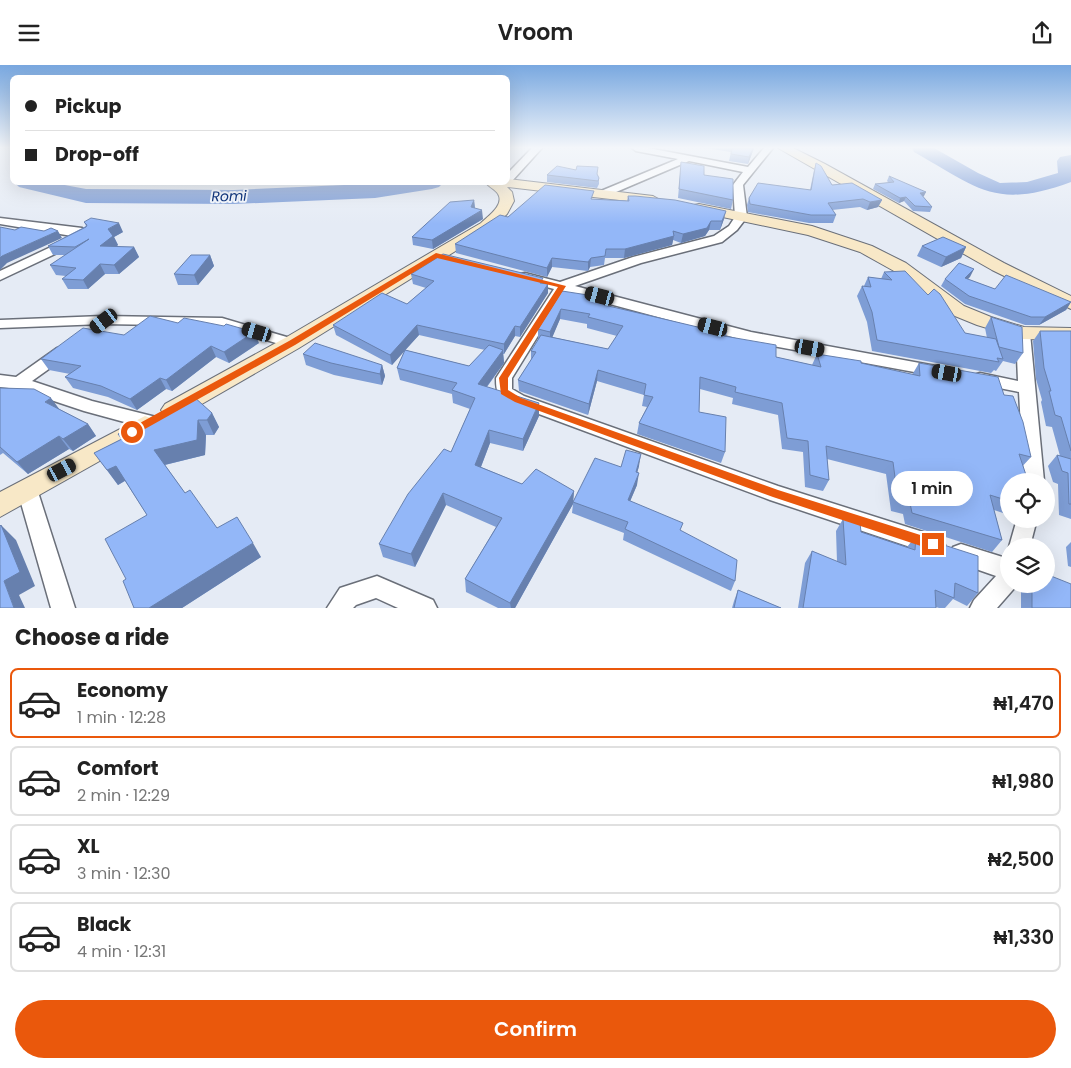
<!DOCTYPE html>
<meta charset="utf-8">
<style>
body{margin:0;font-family:Poppins,sans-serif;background:#f6f6f6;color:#222;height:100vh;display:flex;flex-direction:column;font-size:19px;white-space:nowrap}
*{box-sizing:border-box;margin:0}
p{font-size:16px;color:#767676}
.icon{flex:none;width:28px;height:28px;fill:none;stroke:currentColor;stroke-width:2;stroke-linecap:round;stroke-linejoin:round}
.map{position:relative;height:543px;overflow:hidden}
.details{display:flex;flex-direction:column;background:#fff;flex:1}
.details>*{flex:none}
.top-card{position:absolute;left:10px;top:10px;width:500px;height:110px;border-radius:8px;box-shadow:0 5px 20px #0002;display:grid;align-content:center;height:110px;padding:0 15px;background:#fff}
.fabs{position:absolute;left:1000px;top:408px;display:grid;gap:10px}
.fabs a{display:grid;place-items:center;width:55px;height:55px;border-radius:50%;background:#fff;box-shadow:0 5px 20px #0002;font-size:25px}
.end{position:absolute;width:22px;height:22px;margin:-11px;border:6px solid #ea580c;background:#fff;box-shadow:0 0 0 2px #fff}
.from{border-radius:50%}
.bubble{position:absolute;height:35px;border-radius:18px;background:#fff;box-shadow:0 5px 20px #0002;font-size:16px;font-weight:600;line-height:35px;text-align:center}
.car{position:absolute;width:15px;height:30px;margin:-15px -8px;border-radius:6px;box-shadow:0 0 4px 1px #0007;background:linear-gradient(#222 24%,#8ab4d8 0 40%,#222 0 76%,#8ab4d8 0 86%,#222 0)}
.top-card b{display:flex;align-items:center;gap:18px;height:48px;font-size:19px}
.top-card b+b{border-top:1px solid #e0e0e0}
.top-card i{width:12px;height:12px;background:#222}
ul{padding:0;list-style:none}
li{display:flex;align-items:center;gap:15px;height:70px;margin:0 10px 8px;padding:0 5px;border:2px solid #e0e0e0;border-radius:8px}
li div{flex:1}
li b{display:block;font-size:19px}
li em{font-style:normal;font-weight:600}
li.on{border-color:#ea580c}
li>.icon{width:45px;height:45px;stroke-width:1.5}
h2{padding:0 15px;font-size:22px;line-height:60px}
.button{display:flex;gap:10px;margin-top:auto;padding:10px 15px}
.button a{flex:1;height:58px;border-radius:30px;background:#ea580c;color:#fff;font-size:20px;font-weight:600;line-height:58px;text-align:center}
header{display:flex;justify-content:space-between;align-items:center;height:65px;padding:0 15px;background:#fff;font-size:22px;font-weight:600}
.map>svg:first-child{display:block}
</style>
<header><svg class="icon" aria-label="menu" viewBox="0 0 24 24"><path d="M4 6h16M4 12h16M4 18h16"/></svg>Vroom<svg class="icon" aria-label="share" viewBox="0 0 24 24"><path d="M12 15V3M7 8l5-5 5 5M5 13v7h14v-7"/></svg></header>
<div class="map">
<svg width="1071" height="543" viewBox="0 0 1071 543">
<rect width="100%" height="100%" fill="#e5ebf5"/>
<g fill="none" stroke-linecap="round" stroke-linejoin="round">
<path fill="#7295d5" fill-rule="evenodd" d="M912,83H934L978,108L1000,118L1027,117L1058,108L1057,96L1060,92L1071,90V117C995,145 978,123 914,87Z
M15,118H54L86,124L234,125L389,118H443L439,122L432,124L375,133L234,139L86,138L19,122Z"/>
<g stroke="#6a6f79" stroke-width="3">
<path id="street" d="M532,83H542L512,116L508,117V108Z
M632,83H648L748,102L764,83H773L743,120L747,152L737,165L722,177L641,198L575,221L751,267L936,301L942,302L944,306L942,310L936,311L751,277L565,227L512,313V324L524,331L778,421L942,473L945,480L942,487L934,490L770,435L512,339C498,331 496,329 496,313L554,224L520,215L518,212L520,209L525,208L560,217L633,192L714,171L729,161L735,152L733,120L743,107L689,96L609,130H601V126L678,94L636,86Z
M0,153L82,163L90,169L84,173L0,159Z
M70,173L76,177L74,180L0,215V206Z
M103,251L222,253L297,275L300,278L292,283L221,261L103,259L0,263V255Z
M1023,263L1030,268L1044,416H1024L1019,327L974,318L972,314L974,310L980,308L1018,316L1016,268Z
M62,282L67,283L70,287L67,291L32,316L92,336L156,352L159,357L156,362L150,364L84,346L18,324L0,322V310L16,312L57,283Z
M27,416L34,418L37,424L75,543H51L17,424L20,418Z
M1017,454H1037L1030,481L1009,482Z
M961,479L1009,494V519H1018L997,543H970L974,535L996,511L953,496L950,489L953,482Z
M377,511L433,535L437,543H398L376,533L356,540L353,543H327L340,523Z"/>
</g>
<g stroke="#6a6f79" stroke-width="2">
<path id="secondary" d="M778,83H793L825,99L1004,198L1071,231V244L992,205Z
M508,114L653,131L660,135L653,139L507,122L512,127L514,136L507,149L491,164L299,283L181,351L173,353L165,351L161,345L165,339L285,273L481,158C487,152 505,140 498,129C496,125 489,122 486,118H508Z
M699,139L812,161L872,181L906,198L964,241L991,252L1024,262L1071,263V275L1023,274L977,260L950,249L894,206L860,187L808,170L694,146L692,143L694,140Z
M145,351L153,354L157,360L153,366L0,452V427Z"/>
</g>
<use href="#street" fill="#fff" fill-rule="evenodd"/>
<use href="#secondary" fill="#f8e8c7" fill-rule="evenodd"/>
</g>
<path fill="#7e9dd5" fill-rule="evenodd" d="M705,83H754L748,99L729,96L731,87Z
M681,97L704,110L733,135L731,144L678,133Z
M816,98L832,120L882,135L878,142L867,145L860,142L832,145L836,150L833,158H809L748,147L747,140L749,133L810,125L814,105Z
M547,110H597L599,113V119L597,123L547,117Z
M889,111L924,131L923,132L932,142L930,147L913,146L904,136L899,138L873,124L875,119L889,118L887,116Z
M628,131L724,154L720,165H709L705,171L681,178L673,175L672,180L624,193H605L604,200L590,202L588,206L552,202L547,212L456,188L455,179L508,152L593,134L627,136Z
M474,135L475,143L483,154L433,184L413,180L412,172Z
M84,157L123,167L114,172L118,180L116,182H134L139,192L119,209H105L88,224H68L62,214L66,211L56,210L50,200L65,190H53L48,181L86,161Z
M922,181L966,182L961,193L941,202L917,191Z
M210,190L214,201L198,220H178L174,209Z
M974,204L967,214L995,224L1071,237L1066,245L1039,260H1025L965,239L941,221L945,214Z
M884,207L965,268L987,273L985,263L991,252L1023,288L1015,299L1003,296L996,306L994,305L991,308L872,286L867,257L857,231L862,221H864L868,212L881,214Z
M411,209L548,219V228L520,272L515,271L504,289H503L504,298L487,322L539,351L523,386L490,378L481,402L522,419L574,426L573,436L621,402L639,401L637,408V420L630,436L680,466L735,516L731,526L623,475L624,468L572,448L573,439L515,543H498L466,527L465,514L496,462L446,440L415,502L383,492L379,479L451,387L470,344L453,338L452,329L400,315L397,303L405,285L392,300L336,270L333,260L407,239L426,223L413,219ZM419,270L485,285L469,301L405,285Z
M562,226L607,241L706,264L727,266L726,271L776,292L812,300L817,289L912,310L919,298L1004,330L1031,392L1009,416V450L994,445L1002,475L992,487L905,459L903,449L891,446L886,409L827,394L829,415L823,426L805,422L803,387L782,384L778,350L732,339L733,333L700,324L699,347L725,387L721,398L637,369L639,358L647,342L642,341L644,330L597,316L588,350L519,326L518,315L531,295V286L538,275V264ZM560,254L587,259V263L617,271L608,284L552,272Z
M1040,266H1071V454L1059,450L1058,419L1053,417L1048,401L1057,390L1060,391L1052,362L1046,361L1041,337L1042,335L1036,314L1033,276Z
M124,270L259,278L229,298L216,292L172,326L166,324L137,345L108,332L73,323L65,312L70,309L49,305L41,294Z
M303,289L382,300L385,311L382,320L334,310L306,300Z
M0,323L59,344L88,359L96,371L73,386L69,384L28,409L3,388L0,390Z
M212,348L219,362L214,370H206L205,390L165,400L185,428L217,463L261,492L182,543H134L126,514L147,450L125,416L118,420L94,388L121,374L118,369L135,364Z
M843,454L861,467L907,482L916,471L978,528L967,541L953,534L945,543H939L936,542V543H798L805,498L812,486L837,497L836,466Z
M1071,477V502L1068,501L1066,482Z
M1021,519H1046L1071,543H1021Z
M738,525L781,543H732L734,536Z"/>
<path fill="#6780ae" d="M753,83H754L748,99L749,92Z
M926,127L924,131L918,133L920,128Z
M906,132L904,136L899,138L900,133Z
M474,135L475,144L471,142Z
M882,135L878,142L867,145L870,137Z
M482,145L483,154L433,184L432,175Z
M726,146L724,154L720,165L722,156Z
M711,156L709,165L705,171L681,178L683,169Z
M119,158L123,167L114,172L118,180L105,190L100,181L108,164Z
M58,166L62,173L7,198L0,205V193L2,191Z
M674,171L672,180L624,193L625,184Z
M134,182L139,192L119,209L114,200Z
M966,182L961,193L941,202L946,192Z
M210,190L214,201L198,220L194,210Z
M552,193V202L547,212V203Z
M591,193L590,202L588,206V197Z
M100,199L105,209L88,224L83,215Z
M974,204L970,212L961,221L965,213Z
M548,219V228L520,272V262Z
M1071,237L1066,245L1039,260L1045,252Z
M561,244L560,254L550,278V267Z
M417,260L419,270L392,300L390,290Z
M515,261V271L504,289V279Z
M254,267L259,278L229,298L224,287Z
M211,281L216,292L172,326L166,315Z
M503,285L504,298L479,332L478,319Z
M382,300L385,311L382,320L380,309Z
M598,305L597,316L588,350L589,339Z
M160,313L166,324L137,345L130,334Z
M51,333L60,345L45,337Z
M539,338V351L523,386V374Z
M212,348L219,362L214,370L207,355Z
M198,355L206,370L205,390L164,400L154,385Z
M88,359L96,371L73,386L63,374Z
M489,365L490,378L477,412L475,400Z
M59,371L69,384L28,409L17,397Z
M641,389L639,401L634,419L636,407Z
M116,401L126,415L118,420L107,405Z
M639,408L637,420L626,446L628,435Z
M574,426L573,439L515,543H511L510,538Z
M443,428L446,440L415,502L411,489Z
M1,460L16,475L35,521L19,530L25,543H14L4,516Z
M253,478L261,492L182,543H149Z"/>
<path fill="#93b7f8" stroke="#6780ae" d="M732,83H753L749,92L731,89Z
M681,97L704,101V110L733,114V135L679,124Z
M816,98L821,101L832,120L852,118L882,135L870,137L863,134L828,138L836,150H811L750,139L749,133L758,118L811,125Z
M557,101L576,105L577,101L598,102L597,109L599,113L598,116L547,110Z
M889,111L926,127L920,128L932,142L915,141L906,132L900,133L875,119L894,117Z
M545,120L594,126L591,134L629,136L628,131H635L675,135L726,146L722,156H711L707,163L683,169L673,166L674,171L625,184H606L605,191L591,193L588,197L552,193L547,203L455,179L500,150L508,152Z
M474,135L471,142L482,145L432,175L412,172L450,137Z
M91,153L119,158L108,164L113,171L100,181L134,182L114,200L100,199L83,215L62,214L76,203L50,200L89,174L75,182L48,181L86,162L87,160L84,157Z
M0,162L15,165L21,162L44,166L51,163L58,166L2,191L0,193Z
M943,172L966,182L946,192L922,181Z
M443,189L543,213L540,218L548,219L520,262L515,261L504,279L417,260L390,290L333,260L382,228L407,239L434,216L411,209Z
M191,190H210L194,210L174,209Z
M959,198L974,204L965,213L995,224L1006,210L1071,237L1045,252H1031L969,231L945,214Z
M905,206L928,230L934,224L940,229L965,268L996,274L1003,294L997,293L999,297L877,275L872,247L862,221L871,222L868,212L892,215L884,207Z
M562,226L607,233L604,240L630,246L706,264L708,260L727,266L724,271L776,280V292L821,302L817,289L861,296V298L920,311L919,298L998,312L1004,330L1013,331L1023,357L1031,392L1019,389L1028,416H1009V436L990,430L1002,475L912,448L910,438L898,435L893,397L826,381L829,415L810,410L808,376L787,373L782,338L735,327L736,322L700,312L699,347L726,352L725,387L639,358L653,332L644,330L646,319L598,305L589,339L518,315L536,287L531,286L541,270L608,284L623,261L588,252L590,249L561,244L550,267L538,264Z
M150,251L178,258L184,253L224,261L226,259L254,267L224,287L211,281L166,315L160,313L130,334L101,321L65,312L81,301L41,294L83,263L124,270Z
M991,252L1022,262L1023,288L999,282Z
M1040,266H1071V386L1061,352L1055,350L1049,326H1051L1044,303Z
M315,278L382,300L380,309L331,298L303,289Z
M489,280L503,285L478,319L539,338L523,374L489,365L475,400L522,419L536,404L574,426L510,538L465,514L502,453L443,428L411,489L379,479L408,429L444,384L451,387L475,333L452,325L457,318L397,303L405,285L469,301Z
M0,323L34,324L51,333L45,337L88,359L63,374L59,371L17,397L0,382Z
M193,331L212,348L207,355H198L197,375L154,385L185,428L190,425L217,463L237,452L253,478L149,543H134L123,516L126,514L105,474L147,450L116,401L107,405L94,388L122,374L118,369L133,363L135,364Z
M626,385L641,389L636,407L639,408L628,435L683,458L680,465L737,495L735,516L625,464L628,457L573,437L595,393L621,402Z
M1057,390L1071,394V439H1069L1068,408L1062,406Z
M843,454L860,458L861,467L915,485L916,471L978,491V528L955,518L954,533L935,525L936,543H803L812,486L846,500Z
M1,460L20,507L4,516L14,543H0V461Z
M1046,509L1071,519V543H1032V519H1046Z
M738,525L781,543H734Z"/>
<linearGradient id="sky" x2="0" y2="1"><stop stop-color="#79a8e0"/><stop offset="0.52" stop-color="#f3f6fa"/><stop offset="1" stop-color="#f3f6fa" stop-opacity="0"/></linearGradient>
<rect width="1071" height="159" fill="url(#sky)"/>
<path fill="#ea580c" d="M436,188L566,221L508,313V325L521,333L778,425L933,474L939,479L938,483L933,485L773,432L515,337L501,329L499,313L558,222L437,193L295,280L136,369H129V364L289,276Z"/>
<g text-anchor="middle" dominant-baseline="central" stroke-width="4" stroke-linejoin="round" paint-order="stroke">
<g font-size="14" font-style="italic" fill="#10367f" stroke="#f4f8fe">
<text transform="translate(229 131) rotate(-1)">Romi</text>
</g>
</g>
</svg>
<div class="fabs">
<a><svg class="icon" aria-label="locate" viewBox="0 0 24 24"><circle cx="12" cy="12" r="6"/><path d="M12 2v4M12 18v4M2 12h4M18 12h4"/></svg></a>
<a><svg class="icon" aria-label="layers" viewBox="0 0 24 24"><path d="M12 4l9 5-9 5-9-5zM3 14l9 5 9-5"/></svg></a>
</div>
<i class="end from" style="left:132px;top:367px"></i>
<i class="end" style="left:933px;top:479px"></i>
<div class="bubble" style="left:891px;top:406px;width:82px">1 min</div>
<i class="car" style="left:600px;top:231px;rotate:285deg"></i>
<i class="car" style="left:104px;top:256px;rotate:233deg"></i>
<i class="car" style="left:713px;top:262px;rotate:285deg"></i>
<i class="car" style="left:257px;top:267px;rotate:287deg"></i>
<i class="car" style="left:810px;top:283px;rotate:100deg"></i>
<i class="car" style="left:947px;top:308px;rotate:280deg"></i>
<i class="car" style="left:62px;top:405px;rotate:62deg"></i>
<div class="top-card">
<b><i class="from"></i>Pickup</b>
<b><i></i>Drop-off</b>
</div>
</div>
<section class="details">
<h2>Choose a ride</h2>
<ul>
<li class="on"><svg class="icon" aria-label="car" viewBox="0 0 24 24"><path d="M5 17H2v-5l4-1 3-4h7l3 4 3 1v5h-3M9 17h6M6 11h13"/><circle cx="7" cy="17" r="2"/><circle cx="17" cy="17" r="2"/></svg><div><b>Economy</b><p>1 min · 12:28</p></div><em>₦1,470</em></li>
<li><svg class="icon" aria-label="car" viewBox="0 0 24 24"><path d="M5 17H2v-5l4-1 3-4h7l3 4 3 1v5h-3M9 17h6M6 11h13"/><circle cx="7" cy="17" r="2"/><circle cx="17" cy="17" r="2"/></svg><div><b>Comfort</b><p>2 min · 12:29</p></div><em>₦1,980</em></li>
<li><svg class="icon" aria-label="car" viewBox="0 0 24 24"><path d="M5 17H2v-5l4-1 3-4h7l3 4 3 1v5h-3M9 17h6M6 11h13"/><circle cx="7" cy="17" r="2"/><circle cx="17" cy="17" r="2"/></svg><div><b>XL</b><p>3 min · 12:30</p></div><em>₦2,500</em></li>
<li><svg class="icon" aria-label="car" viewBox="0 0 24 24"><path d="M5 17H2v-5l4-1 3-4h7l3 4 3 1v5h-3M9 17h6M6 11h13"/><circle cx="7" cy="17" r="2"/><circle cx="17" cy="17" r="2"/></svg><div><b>Black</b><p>4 min · 12:31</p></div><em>₦1,330</em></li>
</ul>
<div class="button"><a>Confirm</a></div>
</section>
